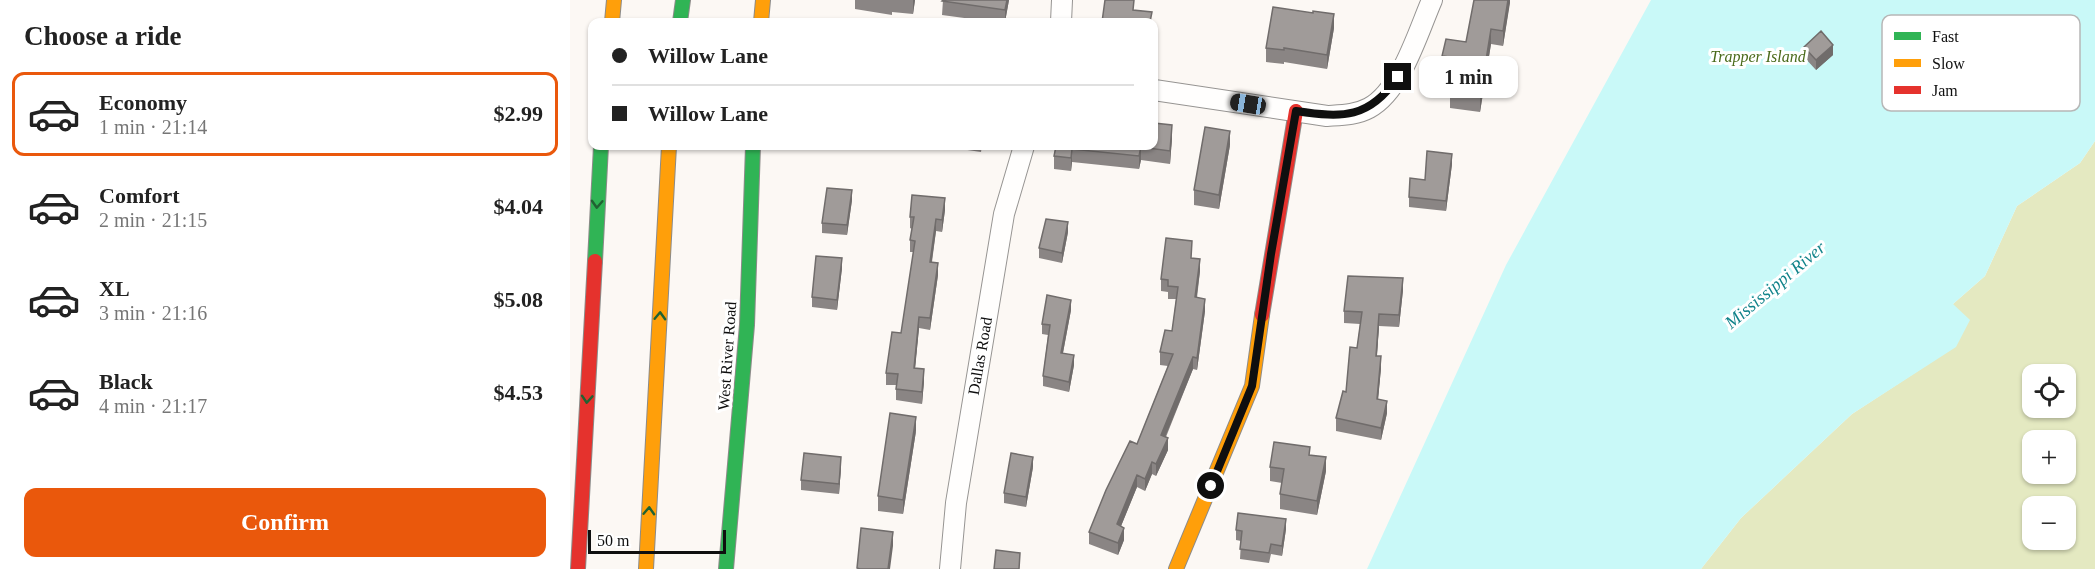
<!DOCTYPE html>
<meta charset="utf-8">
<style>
body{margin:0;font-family:"Times New Roman",serif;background:#f6f6f6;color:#222;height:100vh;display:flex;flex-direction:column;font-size:22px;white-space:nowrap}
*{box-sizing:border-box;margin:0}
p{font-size:20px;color:#767676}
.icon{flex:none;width:33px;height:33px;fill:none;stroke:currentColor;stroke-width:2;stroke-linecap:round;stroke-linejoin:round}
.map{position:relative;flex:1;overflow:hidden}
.panel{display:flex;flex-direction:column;background:#fff;width:570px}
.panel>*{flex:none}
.top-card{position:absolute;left:18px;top:18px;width:570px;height:132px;border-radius:12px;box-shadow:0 2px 4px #0004;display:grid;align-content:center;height:132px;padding:0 24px;background:#fff}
.tools{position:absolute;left:1452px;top:364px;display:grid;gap:12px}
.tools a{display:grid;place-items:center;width:54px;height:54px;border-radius:12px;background:#fff;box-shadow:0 2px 4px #0004;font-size:30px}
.scale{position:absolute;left:18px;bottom:15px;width:138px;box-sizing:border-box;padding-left:6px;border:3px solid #0f0f0f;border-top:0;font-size:16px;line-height:21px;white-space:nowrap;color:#0f0f0f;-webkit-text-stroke:4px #fff;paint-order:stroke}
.end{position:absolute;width:27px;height:27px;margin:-14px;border:8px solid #0f0f0f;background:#fff;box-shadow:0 0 0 3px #fff}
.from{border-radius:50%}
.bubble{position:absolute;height:42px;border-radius:12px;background:#fff;box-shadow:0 2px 4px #0004;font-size:20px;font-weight:700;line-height:42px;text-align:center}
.car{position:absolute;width:18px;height:36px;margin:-18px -9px;border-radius:8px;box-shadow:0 0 4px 2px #0007;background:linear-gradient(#222 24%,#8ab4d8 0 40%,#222 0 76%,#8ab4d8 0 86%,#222 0)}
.top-card b{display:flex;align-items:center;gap:21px;height:57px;font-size:22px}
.top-card b+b{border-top:2px solid #e0e0e0}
.top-card i{width:15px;height:15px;background:#222}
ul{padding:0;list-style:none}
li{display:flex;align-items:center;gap:18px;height:84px;margin:0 12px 9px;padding:0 12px;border:3px solid transparent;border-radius:12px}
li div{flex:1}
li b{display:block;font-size:22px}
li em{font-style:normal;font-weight:700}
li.current{border-color:#ea580c}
li>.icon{width:54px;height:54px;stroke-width:1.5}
h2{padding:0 24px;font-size:27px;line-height:72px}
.action{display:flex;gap:12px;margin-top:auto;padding:12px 24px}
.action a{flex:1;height:69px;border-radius:12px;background:#ea580c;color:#fff;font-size:24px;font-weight:700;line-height:69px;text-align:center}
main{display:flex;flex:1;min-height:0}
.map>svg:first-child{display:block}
</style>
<main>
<section class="panel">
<h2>Choose a ride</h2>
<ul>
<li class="current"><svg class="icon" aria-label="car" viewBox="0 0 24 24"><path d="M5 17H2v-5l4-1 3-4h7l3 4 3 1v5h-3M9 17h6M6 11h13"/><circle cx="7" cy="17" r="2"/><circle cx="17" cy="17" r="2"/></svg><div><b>Economy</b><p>1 min · 21:14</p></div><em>$2.99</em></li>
<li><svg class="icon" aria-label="car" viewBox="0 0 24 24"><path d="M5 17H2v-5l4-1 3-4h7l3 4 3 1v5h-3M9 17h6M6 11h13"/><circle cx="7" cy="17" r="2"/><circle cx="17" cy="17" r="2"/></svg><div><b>Comfort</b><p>2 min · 21:15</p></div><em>$4.04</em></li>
<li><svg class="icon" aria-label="car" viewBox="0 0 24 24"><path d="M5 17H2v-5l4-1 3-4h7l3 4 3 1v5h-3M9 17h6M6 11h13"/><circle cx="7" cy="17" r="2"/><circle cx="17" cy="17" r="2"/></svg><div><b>XL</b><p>3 min · 21:16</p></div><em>$5.08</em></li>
<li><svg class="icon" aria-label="car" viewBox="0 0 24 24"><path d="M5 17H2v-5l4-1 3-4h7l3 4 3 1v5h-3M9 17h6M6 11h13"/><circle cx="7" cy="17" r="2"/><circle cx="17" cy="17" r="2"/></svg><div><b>Black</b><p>4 min · 21:17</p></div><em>$4.53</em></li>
</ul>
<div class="action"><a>Confirm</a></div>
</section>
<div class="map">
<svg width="1525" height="569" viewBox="0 0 1525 569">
<rect width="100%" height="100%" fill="#fcf8f4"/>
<path fill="#e4e9c1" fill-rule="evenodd" d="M1525,141V569H1131L1171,518L1282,414L1386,346L1383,304L1415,276L1447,206L1510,163ZM1462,375H1496V408H1462ZM1462,441H1496V474H1462ZM1462,507H1496V540H1462Z"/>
<path fill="#c9f9f8" d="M1081,0H1525V141L1510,163L1447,206L1415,276L1383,304L1400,320L1386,347L1282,414L1171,518L1131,569H797L936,265Z"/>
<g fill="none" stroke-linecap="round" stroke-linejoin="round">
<g stroke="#969492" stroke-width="22">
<path id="street" d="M491,22L492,0
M584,90L757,116C771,115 786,115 799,108C831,91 848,32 862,0
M380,569L386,503L434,214L454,146"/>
</g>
<g stroke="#8c8b89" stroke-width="16">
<path id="fast" d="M110,22L113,0
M25,261L31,146
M156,569L177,325L183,146"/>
</g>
<g stroke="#8c8b89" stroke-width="16">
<path id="slow" d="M42,22L44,0
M191,22L193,0
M76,569L99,146
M606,569L682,386L692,315"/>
</g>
<g stroke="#8c8b89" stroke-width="16">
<path id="jam" d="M692,315L726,111
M8,569L25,261"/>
</g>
<use href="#street" stroke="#fffefd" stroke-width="20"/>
<use href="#fast" stroke="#30b455" stroke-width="14"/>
<use href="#slow" stroke="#ff9f0a" stroke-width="14"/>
<use href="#jam" stroke="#e5322d" stroke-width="14"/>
</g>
<path fill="#8a8584" d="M285,0H345L343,14L322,12V15L285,9Z
M373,0H439L435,22H424L372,15Z
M940,0L933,46L921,44L910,112L880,108V93L884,72L872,70V56L896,42Z
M764,28L757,69L714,62V64L696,62V48Z
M1234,47L1263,55L1246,70L1234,57Z
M602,138L600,164L571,160L569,169L502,162L501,171L484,169V156L486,146Z
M660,145L649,209L624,205V190Z
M370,146H412L411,152Z
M882,164L876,211L839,207V197L855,180Z
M282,200L277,235L252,233V223Z
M375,210L372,232L366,231L362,262L368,275L360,330L349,328L345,368L354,381L352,404L326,400V385H316V373L331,333L344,252H340V240L342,229L340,228V217Z
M498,232L492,263L469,258V248Z
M622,258L630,271L627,298L635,311L627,370L623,369L596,437L598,450L586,476L582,474L575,491L567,487L551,526L554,540L548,555L519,544V532L567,444L598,366L590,365V352L602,331L606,299H598V292L591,291V279Z
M272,268L267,310L242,307V297Z
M833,290L829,327L809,326L807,356L811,368L808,399L817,413L811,440L766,431V418L776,392L787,348L790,324L774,323V311Z
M501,310L493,353L504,365L499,392L473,386V376L478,335L472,334V324Z
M346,431L333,514L308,511V496Z
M740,455L756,471L747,515L710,509V494L712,483L700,481V467Z
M271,467L269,494L231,490V480Z
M463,467L456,507L434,503V493Z
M716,529L712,556L701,554L699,563L670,559L671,541L666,540V530Z"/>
<path fill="#706c6b" d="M343,0H345L343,14Z
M437,0H439L435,22V10Z
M938,0H940V3L933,46V31Z
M764,14V28L757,69V55Z
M921,29V44L910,112V97Z
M1263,45V55L1246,70V60Z
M602,125V138L600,164V151Z
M660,131V145L649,209V195Z
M571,147V160L569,169V156Z
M502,149V162L501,171V158Z
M882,154V164L876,211V201Z
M282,190V200L277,235V225Z
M375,198V210L372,232V220Z
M366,219V231L360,273V262Z
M498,222V232L492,263V253Z
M272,258V268L267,310V300Z
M630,259V271L625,309V297Z
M368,263V275L360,330V318Z
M833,278V290L829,327V315Z
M635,299V311L627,370V358Z
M501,300V310L491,363V353Z
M809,314V326L806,368V356Z
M349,317V328L344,380V368Z
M504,355V365L499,392V382Z
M811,356V368L807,411V399Z
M623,357V369L591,447V435Z
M354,369V381L352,404V392Z
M817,401V413L811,440V428Z
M346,417V431L333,514V500Z
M598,438V450L586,476V464Z
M271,457V467L269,494V484Z
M463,457V467L456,507V497Z
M756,457V471L747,515V501Z
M582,462V474L575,491V479Z
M567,475V487L547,536V524Z
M716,519V529L712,556V546Z
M554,528V540L548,555V543Z
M323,532V546L320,569H318Z"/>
<path fill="#a09b99" stroke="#706c6b" stroke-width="1.5" d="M373,0H437L435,10L372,1Z
M535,0H564L563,10L582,12L580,22H532Z
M904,0H938L933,31L921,29L910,97L880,93L886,58L872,56L876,39L896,42Z
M703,7L743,13V11L764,14L757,55L714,48V50L696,48Z
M1251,31L1263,45L1246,60L1234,47Z
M584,123L602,125L600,151L571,147L569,156L502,149L501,158L484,156L486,146H584Z
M635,127L660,131L649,195L624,190Z
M857,151L882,154L876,201L839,197L840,178L855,180Z
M257,188L282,190L277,225L252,223Z
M342,195L375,198L372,220L366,219L360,262L368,263L360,318L349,317L344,368L354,369L352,392L326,389L328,374L316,373L322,332L331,333L345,241L340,240L344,217H340Z
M476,219L498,222L492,253L469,248Z
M596,238L622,241L621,258L630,259L625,297L635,299L627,358L623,357L591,435L598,438L586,464L582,462L575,479L567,475L547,524L554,528L548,543L519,532L536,490L560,441L567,444L603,354L590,352L595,330L602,331L608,287L598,286V280L591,279Z
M246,256L272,258L267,300L242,297Z
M778,276L833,278L829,315L809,314L806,356H811L807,399L817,401L811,428L766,418L773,391L776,392L780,347L787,348L792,312L774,311Z
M477,295L501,300L491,353L504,355L499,382L473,376L480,325L472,324Z
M320,413L346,417L333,500L308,496Z
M704,442L740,447L739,455L756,457L747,501L710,494L714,469L700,467Z
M234,453L271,457L269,484L231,480Z
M441,453L463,457L456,497L434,493Z
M668,513L716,519L712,546L701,544L699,553L670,549L672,531L666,530Z
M291,528L323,532L318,569H290L287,568Z
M426,550L450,553L449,569H424Z"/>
<defs><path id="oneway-chevron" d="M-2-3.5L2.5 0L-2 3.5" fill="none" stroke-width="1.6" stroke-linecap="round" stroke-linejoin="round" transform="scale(1.5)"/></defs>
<g stroke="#206232">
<use href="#oneway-chevron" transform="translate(27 204) rotate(93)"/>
<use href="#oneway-chevron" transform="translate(90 316) rotate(-88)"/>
<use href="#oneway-chevron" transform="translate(17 399) rotate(94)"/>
<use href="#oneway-chevron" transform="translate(79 511) rotate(-87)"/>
</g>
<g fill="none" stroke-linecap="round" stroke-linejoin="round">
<path stroke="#0f0f0f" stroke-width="8" d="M641,486L682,386L701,254L726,111C773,118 799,119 828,77"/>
</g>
<g text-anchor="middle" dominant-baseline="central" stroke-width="6" stroke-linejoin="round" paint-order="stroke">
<g font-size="16" font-style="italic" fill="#4a6b1b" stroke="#fff">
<text x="1188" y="56">Trapper Island</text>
</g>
<g font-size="16" fill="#0f0f0f" stroke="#fff">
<text transform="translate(157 356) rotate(-86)">West River Road</text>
<text transform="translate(410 356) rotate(-80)">Dallas Road</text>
</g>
<g font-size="18" font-style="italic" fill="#11838a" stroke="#fff">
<text transform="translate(1205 285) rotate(-40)">Mississippi River</text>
</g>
</g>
<rect x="1312" y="15" width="198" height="96" rx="9" fill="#fff" stroke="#b7b7b7" stroke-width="1.5"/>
<rect x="1324" y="32" width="27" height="8" fill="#30b455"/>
<rect x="1324" y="59" width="27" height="8" fill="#ff9f0a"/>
<rect x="1324" y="86" width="27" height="8" fill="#e5322d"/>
<g font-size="16" fill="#0f0f0f">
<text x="1362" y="42">Fast</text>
<text x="1362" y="69">Slow</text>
<text x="1362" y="96">Jam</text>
</g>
</svg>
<div class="tools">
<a><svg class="icon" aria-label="locate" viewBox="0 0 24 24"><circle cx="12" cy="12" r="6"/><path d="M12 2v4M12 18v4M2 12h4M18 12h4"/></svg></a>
<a>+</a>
<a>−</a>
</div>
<div class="scale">50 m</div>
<i class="end from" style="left:641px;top:486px"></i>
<i class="end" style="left:828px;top:77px"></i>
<div class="bubble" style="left:849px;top:56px;width:99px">1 min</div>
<i class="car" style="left:678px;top:104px;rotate:279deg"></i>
<div class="top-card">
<b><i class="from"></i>Willow Lane</b>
<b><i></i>Willow Lane</b>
</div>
</div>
</main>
